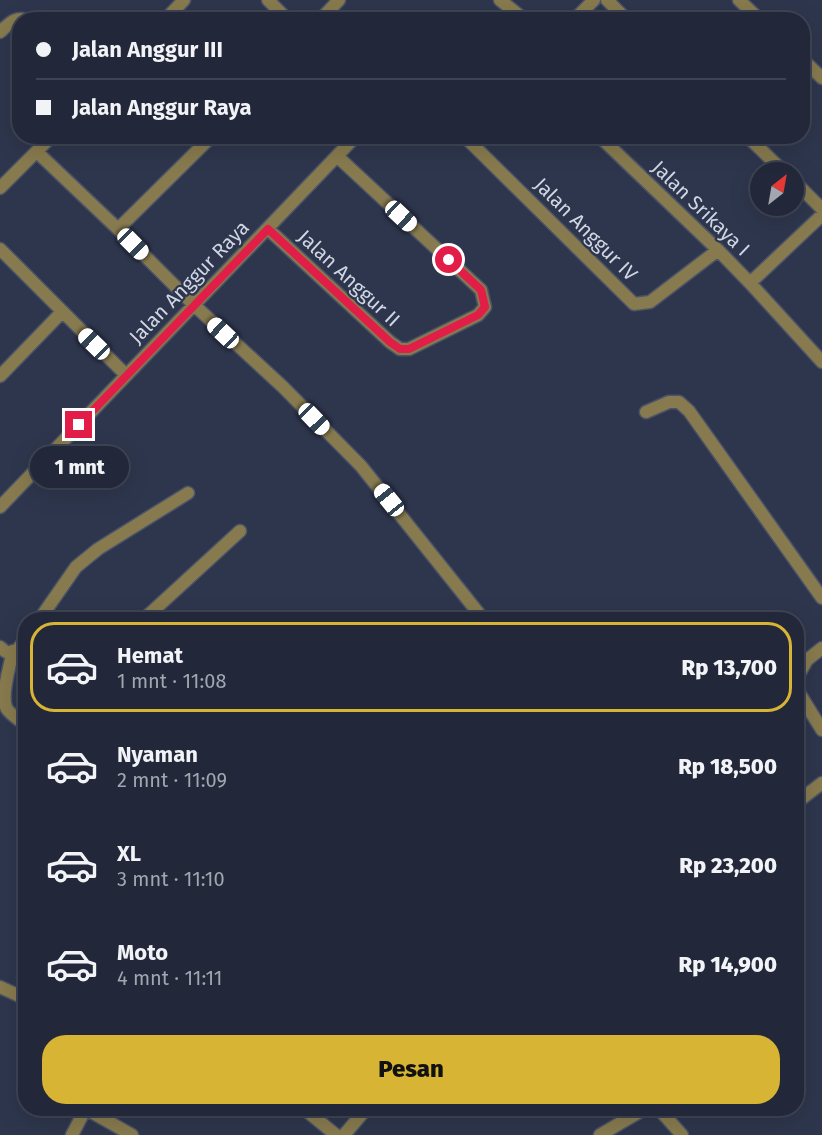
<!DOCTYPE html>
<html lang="id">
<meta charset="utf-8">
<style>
body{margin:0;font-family:"Fira Sans",sans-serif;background:#2e3445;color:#f1f3f6;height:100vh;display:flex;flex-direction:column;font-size:22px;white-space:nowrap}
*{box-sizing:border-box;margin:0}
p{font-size:20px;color:#a2a6af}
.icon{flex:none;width:33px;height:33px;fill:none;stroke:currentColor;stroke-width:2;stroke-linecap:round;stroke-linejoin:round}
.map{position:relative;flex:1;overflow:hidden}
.details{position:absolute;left:18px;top:612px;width:786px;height:504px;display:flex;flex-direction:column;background:#22283a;border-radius:24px;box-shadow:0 6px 24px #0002,0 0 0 2px #3f4454}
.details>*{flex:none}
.top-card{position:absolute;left:12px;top:12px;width:798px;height:132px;border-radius:24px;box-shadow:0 6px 24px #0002,0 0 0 2px #3f4454;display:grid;align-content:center;height:132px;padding:0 24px;background:#22283a}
.needle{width:39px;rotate:31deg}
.fabs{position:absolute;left:750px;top:162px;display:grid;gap:12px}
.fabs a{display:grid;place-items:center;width:54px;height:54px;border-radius:50%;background:#22283a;box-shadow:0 6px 24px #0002,0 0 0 2px #3f4454;font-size:30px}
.end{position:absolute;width:27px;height:27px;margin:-14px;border:8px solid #e11d48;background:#fff;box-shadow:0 0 0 3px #fff}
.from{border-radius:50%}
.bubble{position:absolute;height:42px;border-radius:21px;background:#22283a;box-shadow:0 6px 24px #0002,0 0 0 2px #3f4454;font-size:20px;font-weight:800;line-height:42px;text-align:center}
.car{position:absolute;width:18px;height:36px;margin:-18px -9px;border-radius:8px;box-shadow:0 0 4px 2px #0007;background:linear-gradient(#fff 24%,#345 0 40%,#fff 0 76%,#345 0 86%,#fff 0)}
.top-card b{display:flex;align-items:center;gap:21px;height:57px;font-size:22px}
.top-card b+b{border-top:2px solid #3f4454}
.top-card i{width:15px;height:15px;background:#f1f3f6}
ul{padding:10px 0 0;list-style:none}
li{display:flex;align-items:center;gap:18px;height:90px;margin:0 12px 9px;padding:0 12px;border:3px solid transparent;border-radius:24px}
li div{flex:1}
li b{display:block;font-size:22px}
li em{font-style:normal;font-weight:800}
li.on{border-color:#d7b434}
li>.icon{width:54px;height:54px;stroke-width:1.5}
.action{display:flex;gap:12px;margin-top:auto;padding:12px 24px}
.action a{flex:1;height:69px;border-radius:24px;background:#d7b434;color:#111;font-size:24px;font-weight:800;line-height:69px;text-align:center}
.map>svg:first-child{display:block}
</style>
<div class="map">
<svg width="822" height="1135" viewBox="0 0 822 1135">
<rect width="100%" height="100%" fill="#2e364d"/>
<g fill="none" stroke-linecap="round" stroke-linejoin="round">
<g stroke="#4b5368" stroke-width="15">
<path id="lane" d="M646,412L669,402H679L689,411L822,598"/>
</g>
<g stroke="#4b5368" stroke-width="15">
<path id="street" d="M268,0L288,20
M500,0L525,20
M607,0L627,20
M739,0L760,20
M165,20L184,0
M320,20L339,0
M574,20L594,0
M0,32C9,24 15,16 27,20
M802,59L822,78
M464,136L634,304L650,302L718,250
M599,136L718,250L750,283L822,362
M747,136L784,172
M37,152L118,229L194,305L283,387L361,466L484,620
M794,181L822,209
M0,188L52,136
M118,229L212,136
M268,229L390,342L400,349H409L478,315L485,307L481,290L338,157
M0,249L126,375
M750,283L822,215
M0,376L62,312
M0,507L356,136
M39,620L76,567L98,549L188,493
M143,620L240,531
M0,647L6,652H16L26,638
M13,651C10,665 0,697 7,709C11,715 19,720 26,725
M796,679L807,660L822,648
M796,688L822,730
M796,803L822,783
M0,987L26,999
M303,1108L336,1135
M658,1108L682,1135
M86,1109L132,1135
M72,1135L86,1108
M344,1135L367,1108
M600,1135L646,1108"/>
</g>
<use href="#lane" stroke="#877a4e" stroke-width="12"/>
<use href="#street" stroke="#877a4e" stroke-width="12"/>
</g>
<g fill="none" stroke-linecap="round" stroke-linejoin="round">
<path stroke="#e11d48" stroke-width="8" d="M79,425L268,229L390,342L400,349H409L478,315L485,307L481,290L449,260"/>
</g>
<g text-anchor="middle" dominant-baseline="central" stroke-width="4.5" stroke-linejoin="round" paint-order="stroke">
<g font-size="20" fill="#d1d6e5" stroke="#2e364d">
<text transform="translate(701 208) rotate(44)">Jalan Srikaya I</text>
<text transform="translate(586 229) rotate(45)">Jalan Anggur IV</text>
<text transform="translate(349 278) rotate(43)">Jalan Anggur II</text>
<text transform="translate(189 282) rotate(-46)">Jalan Anggur Raya</text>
</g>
</g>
</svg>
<div class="fabs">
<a><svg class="needle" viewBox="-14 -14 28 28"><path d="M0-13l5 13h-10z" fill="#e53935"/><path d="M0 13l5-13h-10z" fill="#a2a6af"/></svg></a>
</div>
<i class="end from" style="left:449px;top:260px"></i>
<i class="end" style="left:79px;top:425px"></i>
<div class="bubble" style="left:30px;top:446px;width:99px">1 mnt</div>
<i class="car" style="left:401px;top:216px;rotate:133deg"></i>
<i class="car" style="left:133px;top:244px;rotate:135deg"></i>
<i class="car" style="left:223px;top:333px;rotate:313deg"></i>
<i class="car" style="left:94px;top:344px;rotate:314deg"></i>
<i class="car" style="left:314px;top:419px;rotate:136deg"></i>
<i class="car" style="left:389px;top:500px;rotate:321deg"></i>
<div class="top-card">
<b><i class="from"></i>Jalan Anggur III</b>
<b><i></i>Jalan Anggur Raya</b>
</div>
<section class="details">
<ul>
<li class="on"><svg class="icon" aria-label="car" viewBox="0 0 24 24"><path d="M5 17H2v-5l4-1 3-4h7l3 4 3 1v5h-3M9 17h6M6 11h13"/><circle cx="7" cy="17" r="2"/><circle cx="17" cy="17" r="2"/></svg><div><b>Hemat</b><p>1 mnt · 11:08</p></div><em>Rp 13,700</em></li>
<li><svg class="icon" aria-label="car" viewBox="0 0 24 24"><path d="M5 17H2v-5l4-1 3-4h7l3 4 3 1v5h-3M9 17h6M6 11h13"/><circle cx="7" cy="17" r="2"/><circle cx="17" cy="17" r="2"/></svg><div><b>Nyaman</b><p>2 mnt · 11:09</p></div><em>Rp 18,500</em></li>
<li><svg class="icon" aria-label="car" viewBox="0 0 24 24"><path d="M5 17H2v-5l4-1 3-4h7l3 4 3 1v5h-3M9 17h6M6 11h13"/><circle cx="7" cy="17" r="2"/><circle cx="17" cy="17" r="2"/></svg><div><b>XL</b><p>3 mnt · 11:10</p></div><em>Rp 23,200</em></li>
<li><svg class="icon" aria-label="car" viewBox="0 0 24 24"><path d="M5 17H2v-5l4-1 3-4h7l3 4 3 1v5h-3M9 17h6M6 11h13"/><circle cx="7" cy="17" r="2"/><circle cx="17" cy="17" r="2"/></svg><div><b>Moto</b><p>4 mnt · 11:11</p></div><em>Rp 14,900</em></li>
</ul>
<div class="action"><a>Pesan</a></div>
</section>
</div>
